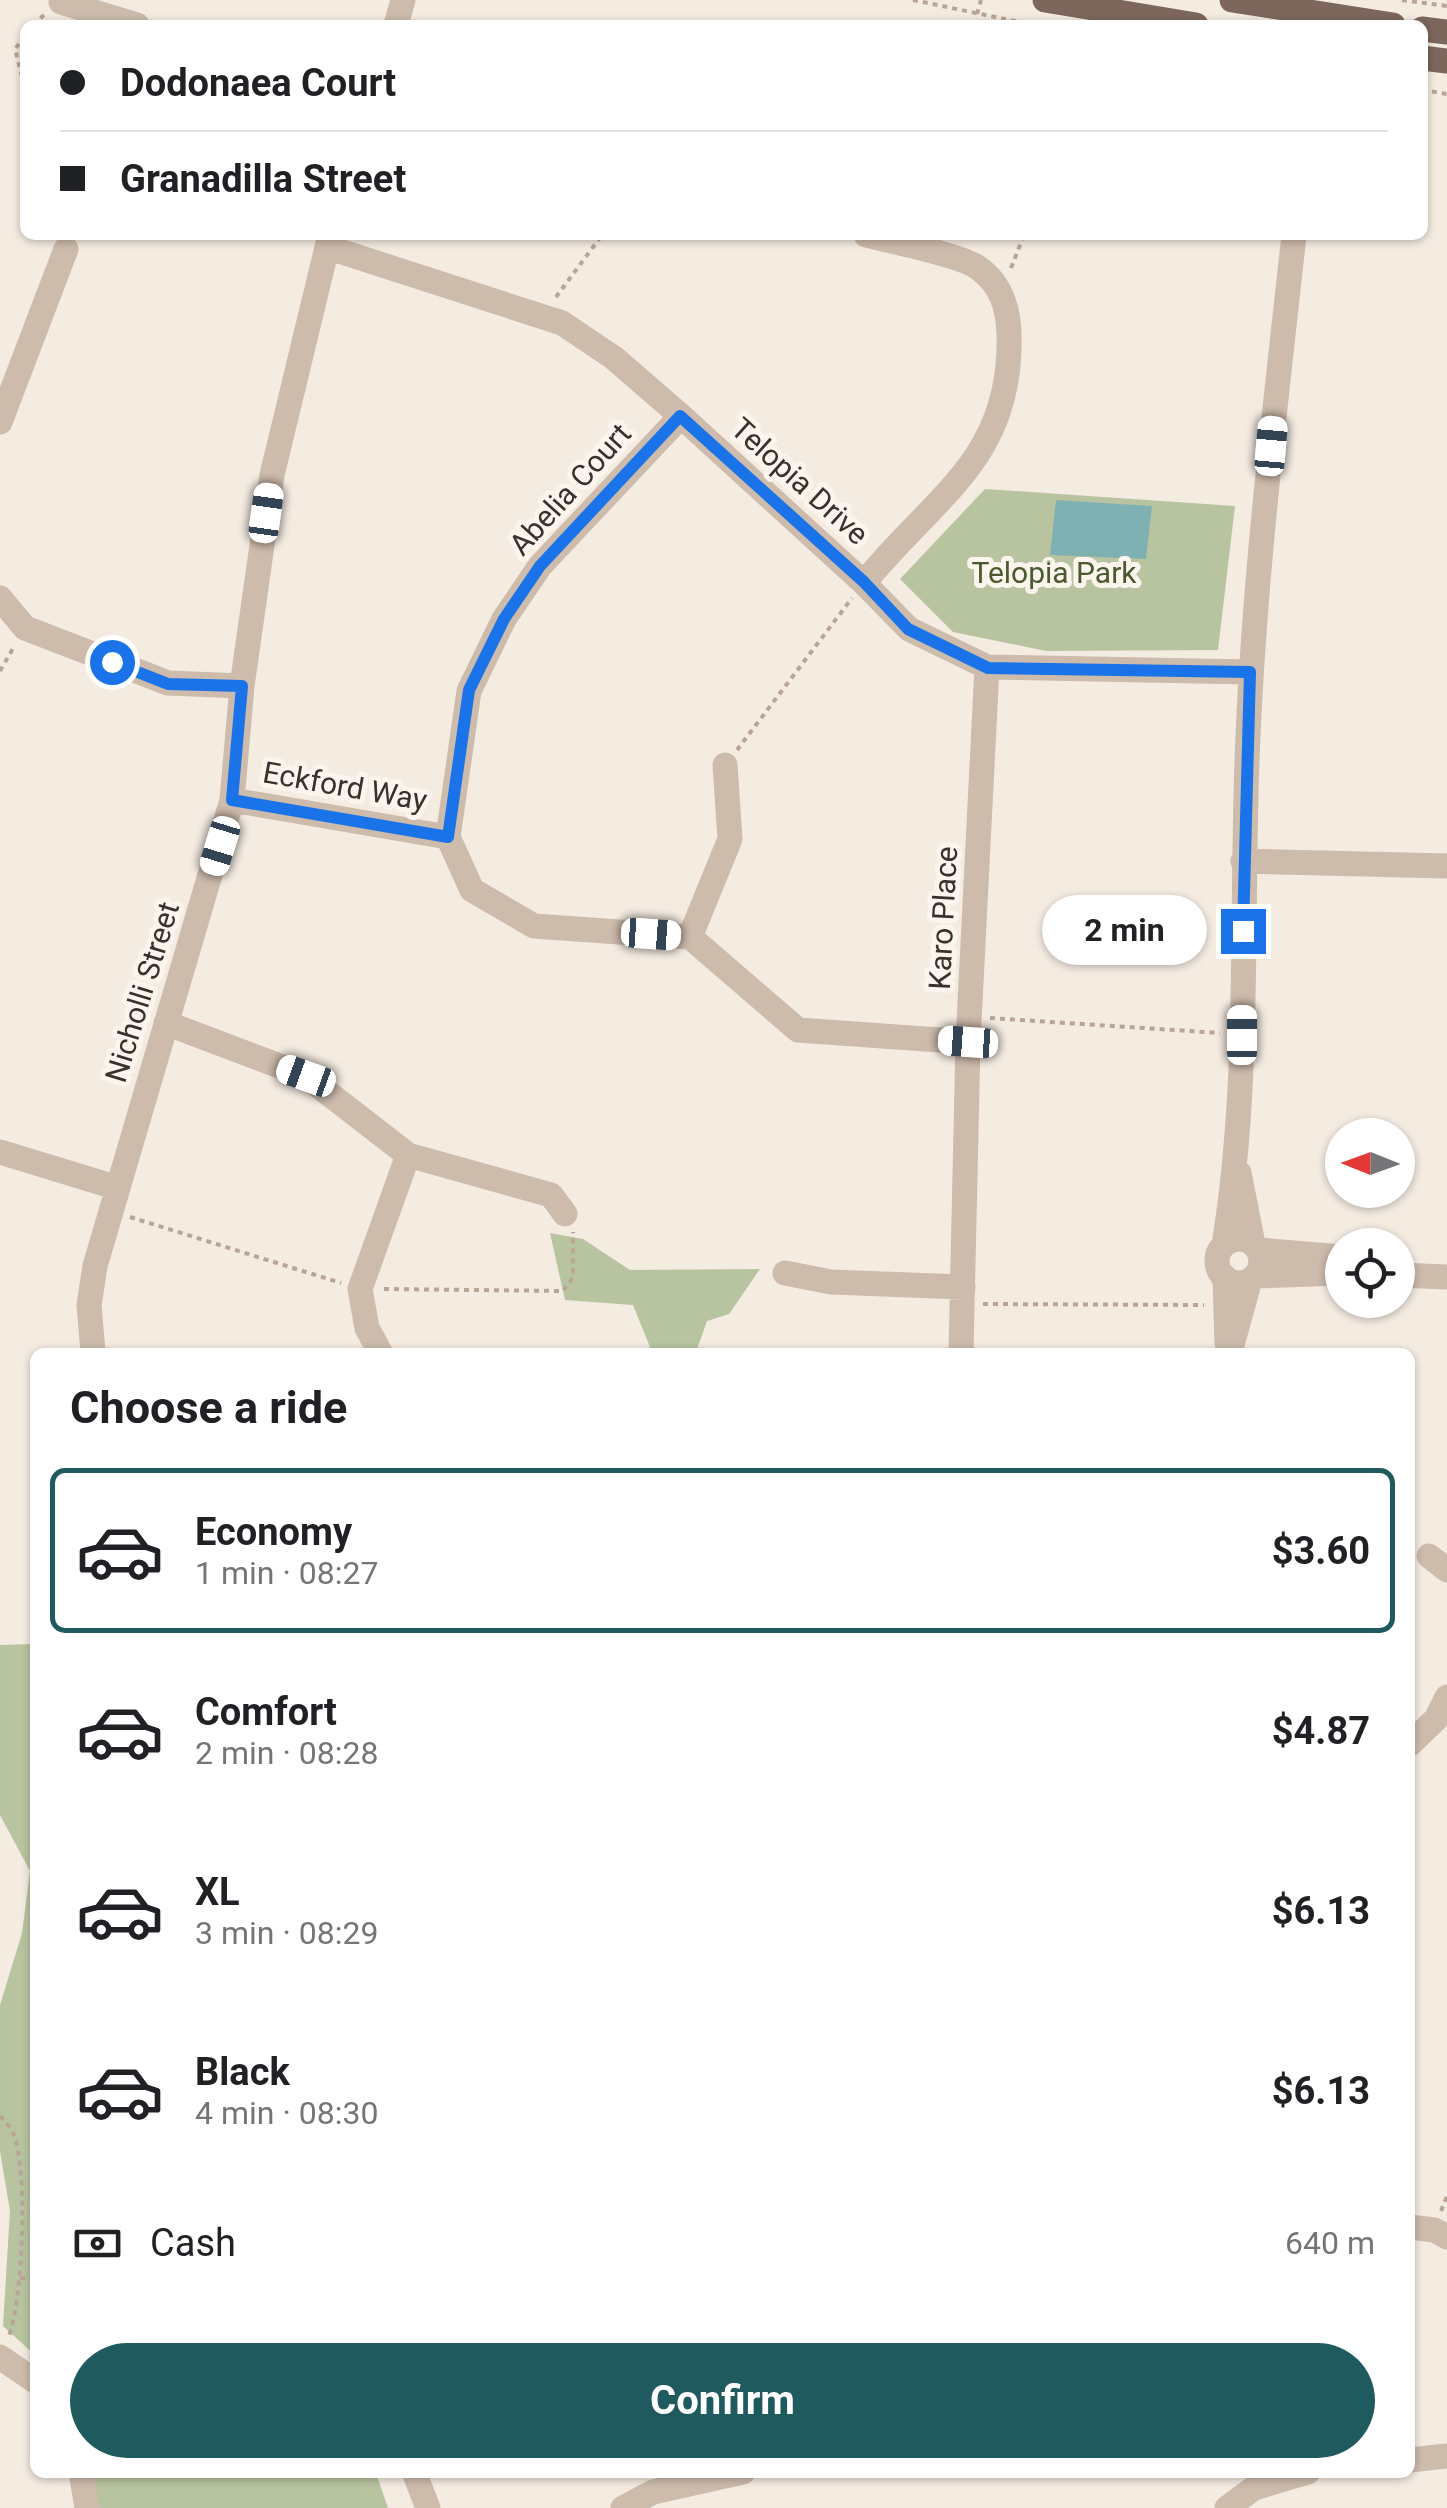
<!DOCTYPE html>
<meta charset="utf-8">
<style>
body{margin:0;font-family:Roboto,sans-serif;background:#f2f2f2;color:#202124;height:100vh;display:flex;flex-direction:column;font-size:38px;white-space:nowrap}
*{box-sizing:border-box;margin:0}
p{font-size:32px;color:#757577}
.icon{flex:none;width:55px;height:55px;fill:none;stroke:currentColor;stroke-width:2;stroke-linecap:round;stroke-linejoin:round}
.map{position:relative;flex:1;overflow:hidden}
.sheet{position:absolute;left:30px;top:1348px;width:1385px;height:1130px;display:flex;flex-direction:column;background:#fff;border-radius:15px;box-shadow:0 2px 8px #0004}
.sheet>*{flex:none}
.top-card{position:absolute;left:20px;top:20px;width:1408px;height:220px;border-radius:15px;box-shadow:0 2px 8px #0004;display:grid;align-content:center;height:220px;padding:0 40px;background:#fff}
.needle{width:65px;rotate:271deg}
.controls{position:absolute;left:1325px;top:1118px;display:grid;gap:20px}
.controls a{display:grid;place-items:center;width:90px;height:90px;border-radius:50%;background:#fff;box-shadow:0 2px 8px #0004;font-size:50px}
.end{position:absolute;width:45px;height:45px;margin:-22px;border:12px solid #1a73e8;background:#fff;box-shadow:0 0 0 5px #fff}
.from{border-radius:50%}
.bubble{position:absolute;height:70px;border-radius:35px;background:#fff;box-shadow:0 2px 8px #0004;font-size:32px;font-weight:700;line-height:70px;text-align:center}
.car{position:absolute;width:30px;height:60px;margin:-30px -15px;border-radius:12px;box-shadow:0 0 8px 2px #0007;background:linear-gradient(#fff 24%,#345 0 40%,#fff 0 76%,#345 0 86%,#fff 0)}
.top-card b{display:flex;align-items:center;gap:35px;height:95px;font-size:38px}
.top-card b+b{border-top:2px solid #e0e0e0}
.top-card i{width:25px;height:25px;background:#202124}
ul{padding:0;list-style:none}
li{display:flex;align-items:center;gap:30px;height:165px;margin:0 20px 15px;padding:0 20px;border:5px solid transparent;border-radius:15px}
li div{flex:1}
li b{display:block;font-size:38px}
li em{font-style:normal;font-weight:700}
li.selected{border-color:#1f5a5e}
li>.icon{width:90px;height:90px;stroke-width:1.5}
h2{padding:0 40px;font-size:45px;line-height:120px}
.pay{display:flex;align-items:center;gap:25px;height:110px;padding:0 40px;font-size:38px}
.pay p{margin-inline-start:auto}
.button{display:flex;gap:20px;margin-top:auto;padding:20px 40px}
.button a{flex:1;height:115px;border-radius:60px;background:#1f5a5e;color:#fff;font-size:40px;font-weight:700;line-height:115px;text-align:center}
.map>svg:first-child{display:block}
</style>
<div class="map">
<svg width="1447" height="2508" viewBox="0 0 1447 2508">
<rect width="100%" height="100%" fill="#f4ebe1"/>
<path fill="#b8c4a0" d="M985,489L1235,506L1218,650L1046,651L953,632L900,579Z
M550,1233L583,1239L630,1270L760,1269L729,1314L707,1321L696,1352H652L633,1305L565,1300Z
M35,1644V2355L3,2326L10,2211L0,2151V2005L22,1933L30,1871L0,1815V1645Z
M91,2473H376L388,2508H97Z"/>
<path fill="#7fb0b2" d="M1056,500L1152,506L1146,559L1050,555Z"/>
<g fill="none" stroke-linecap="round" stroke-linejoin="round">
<path stroke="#b9a596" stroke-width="4" stroke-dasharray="5 5" stroke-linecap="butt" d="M913,0L1034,25
M1402,0L1447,6
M977,14L981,0
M33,25L44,15
M25,36L15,49L25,88
M1422,90L1447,94
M1011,268L1024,235
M556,297L602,235
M0,671L15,645
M737,750L852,598
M990,1018L1220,1033
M130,1217L341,1283
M384,1289L563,1291L573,1277V1232
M983,1304L1204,1305
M0,2116C4,2121 12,2128 14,2135C28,2174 23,2301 8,2339
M1441,2211L1447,2196
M20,2278L35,2279"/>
<path stroke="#cdbbac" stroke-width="25" d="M61,2L137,25
M396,25L403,0
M327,247L562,323L614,358L681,416L864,583L909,629L987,667L1250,672
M0,422L66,249
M864,583C935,495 1013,459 1009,333C1008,307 1001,283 977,267C958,254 892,242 866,235
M0,598L25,628L168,683L242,686
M232,800L448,837L472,890L534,926L690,937L798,1030L968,1042
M448,837L469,691L504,619L540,566L681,416
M1243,861L1447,866
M690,937L730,839L725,765
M166,1023L306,1076L408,1155L551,1195L565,1214
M0,1152L118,1188
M1239,1173L1253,1244
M1217 1261a22 22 0 1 1 44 0a22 22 0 1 1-44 0Z
M1224,1245C1250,1086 1241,923 1247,762C1253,586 1275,410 1294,235
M1258,1250L1342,1257
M785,1273L831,1282L963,1287
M1398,1275L1447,1277
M1255,1276L1342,1273
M1225,1277L1227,1343
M93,1352L89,1305L95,1266L232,800L242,686L272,475L330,235
M380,1352L367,1328L360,1289L408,1155
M961,1352L968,1042L987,667
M1230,1352L1250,1280
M1429,1556L1447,1570
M1410,1744L1436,1719L1447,1697
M1410,2227L1434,2230L1447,2237
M0,2357L35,2381
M1410,2460L1447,2456
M81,2472L87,2508
M414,2472L428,2508
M623,2508L653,2492L743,2472
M1227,2508L1254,2488L1308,2472"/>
<path stroke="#7d675c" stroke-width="25" d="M1045,0L1196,25
M1232,0L1393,25
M1422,29L1447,32
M1422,58L1447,61"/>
</g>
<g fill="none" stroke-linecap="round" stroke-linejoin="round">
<path stroke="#1a73e8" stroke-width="12" d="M112,662L168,684L242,686L232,800L448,837L469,690L504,619L540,566L680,416L864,582L908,629L988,668L1250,672L1243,931"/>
</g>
<g text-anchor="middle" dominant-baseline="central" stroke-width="10" stroke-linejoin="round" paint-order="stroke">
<g font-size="30" fill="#3b302b" stroke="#fbf5ee">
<text transform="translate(800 481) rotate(42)">Telopia Drive</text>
<text transform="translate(570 489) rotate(-48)">Abelia Court</text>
<text transform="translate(345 786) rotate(10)">Eckford Way</text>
<text transform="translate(943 918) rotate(-87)">Karo Place</text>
<text transform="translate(142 992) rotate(-73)">Nicholli Street</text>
</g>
<g font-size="30" fill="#4a5a2e" stroke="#fbf5ee">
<text x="1054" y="572">Telopia Park</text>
</g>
</g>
</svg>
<div class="controls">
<a><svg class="needle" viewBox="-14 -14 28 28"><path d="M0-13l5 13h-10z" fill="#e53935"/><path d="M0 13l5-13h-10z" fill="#757577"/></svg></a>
<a><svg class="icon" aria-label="locate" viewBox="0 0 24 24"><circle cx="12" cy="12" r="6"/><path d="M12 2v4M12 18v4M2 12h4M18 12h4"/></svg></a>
</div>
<i class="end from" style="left:112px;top:662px"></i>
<i class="end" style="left:1243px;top:931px"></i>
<div class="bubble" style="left:1042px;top:895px;width:165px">2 min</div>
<i class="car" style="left:1271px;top:446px;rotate:5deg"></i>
<i class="car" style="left:266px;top:513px;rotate:8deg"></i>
<i class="car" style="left:220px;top:846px;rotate:197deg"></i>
<i class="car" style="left:651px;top:934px;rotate:94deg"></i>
<i class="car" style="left:1242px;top:1035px;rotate:0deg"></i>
<i class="car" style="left:968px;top:1042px;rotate:274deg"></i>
<i class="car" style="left:306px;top:1076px;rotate:290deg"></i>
<div class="top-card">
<b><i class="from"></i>Dodonaea Court</b>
<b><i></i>Granadilla Street</b>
</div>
<section class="sheet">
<h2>Choose a ride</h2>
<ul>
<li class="selected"><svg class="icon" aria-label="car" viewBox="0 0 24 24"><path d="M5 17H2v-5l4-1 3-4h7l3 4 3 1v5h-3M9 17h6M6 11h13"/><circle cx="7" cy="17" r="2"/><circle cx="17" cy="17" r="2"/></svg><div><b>Economy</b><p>1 min · 08:27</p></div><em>$3.60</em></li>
<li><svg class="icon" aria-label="car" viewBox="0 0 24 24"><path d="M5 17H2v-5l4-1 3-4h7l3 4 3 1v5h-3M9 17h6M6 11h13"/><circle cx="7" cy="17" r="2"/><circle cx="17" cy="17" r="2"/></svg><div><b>Comfort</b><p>2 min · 08:28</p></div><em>$4.87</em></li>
<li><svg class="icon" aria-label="car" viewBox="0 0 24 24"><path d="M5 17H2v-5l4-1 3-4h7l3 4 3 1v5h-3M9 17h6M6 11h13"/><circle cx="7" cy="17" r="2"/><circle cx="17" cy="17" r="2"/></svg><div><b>XL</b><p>3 min · 08:29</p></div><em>$6.13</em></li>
<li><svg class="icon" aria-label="car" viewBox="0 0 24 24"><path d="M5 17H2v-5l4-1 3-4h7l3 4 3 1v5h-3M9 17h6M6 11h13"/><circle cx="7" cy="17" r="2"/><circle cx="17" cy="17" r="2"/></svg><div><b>Black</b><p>4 min · 08:30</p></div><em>$6.13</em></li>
</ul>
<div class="pay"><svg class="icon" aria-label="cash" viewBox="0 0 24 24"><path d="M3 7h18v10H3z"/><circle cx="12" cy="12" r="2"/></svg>Cash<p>640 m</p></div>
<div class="button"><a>Confirm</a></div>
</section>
</div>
